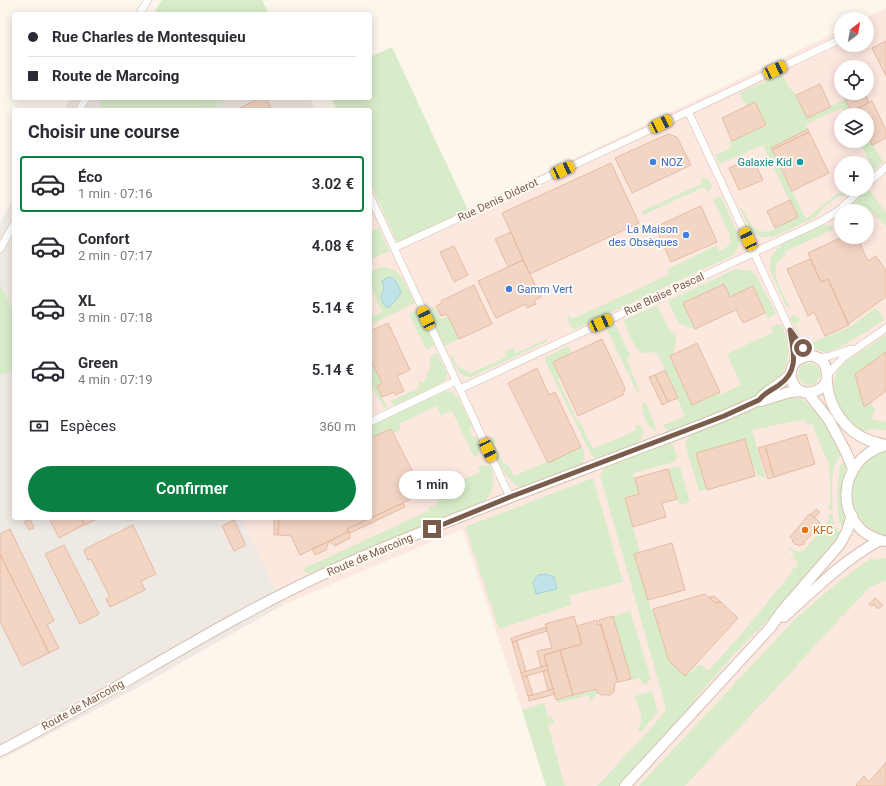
<!DOCTYPE html>
<html lang="fr">
<meta charset="utf-8">
<style>
body{margin:0;font-family:Roboto,sans-serif;background:#f7f7f7;color:#2b2b33;height:100vh;display:flex;flex-direction:column;font-size:15px;white-space:nowrap}
*{box-sizing:border-box;margin:0}
p{font-size:13px;color:#7c7c81}
.icon{flex:none;width:22px;height:22px;fill:none;stroke:currentColor;stroke-width:2;stroke-linecap:round;stroke-linejoin:round}
.map{position:relative;flex:1;overflow:hidden}
.panel{position:absolute;left:12px;top:108px;width:360px;height:412px;display:flex;flex-direction:column;background:#fff;border-radius:4px;box-shadow:0 2px 10px #0003}
.panel>*{flex:none}
.hud{position:absolute;left:12px;top:12px;width:360px;height:88px;border-radius:4px;box-shadow:0 2px 10px #0003;display:grid;align-content:center;height:88px;padding:0 16px;background:#fff}
.needle{width:26px;rotate:31deg}
.controls{position:absolute;left:834px;top:12px;display:grid;gap:8px}
.controls a{display:grid;place-items:center;width:40px;height:40px;border-radius:50%;background:#fff;box-shadow:0 2px 10px #0003;font-size:20px}
.end{position:absolute;width:18px;height:18px;margin:-9px;border:5px solid #7a5c4d;background:#fff;box-shadow:0 0 0 2px #fff}
.from{border-radius:50%}
.bubble{position:absolute;height:28px;border-radius:14px;background:#fff;box-shadow:0 2px 10px #0003;font-size:13px;font-weight:600;line-height:28px;text-align:center}
.car{position:absolute;width:12px;height:24px;margin:-12px -6px;border-radius:5px;box-shadow:0 0 3px 1px #0007;background:linear-gradient(#f5c518 24%,#345 0 40%,#f5c518 0 76%,#345 0 86%,#f5c518 0)}
.hud b{display:flex;align-items:center;gap:14px;height:38px;font-size:15px}
.hud b+b{border-top:1px solid #e1e1e2}
.hud i{width:10px;height:10px;background:#2b2b33}
ul{padding:0;list-style:none}
li{display:flex;align-items:center;gap:12px;height:56px;margin:0 8px 6px;padding:0 8px;border:2px solid transparent;border-radius:4px}
li div{flex:1}
li b{display:block;font-size:15px}
li em{font-style:normal;font-weight:600}
li.on{border-color:#0b8043}
li>.icon{width:36px;height:36px;stroke-width:1.5}
h2{padding:0 16px;font-size:18px;line-height:48px}
.pay{display:flex;align-items:center;gap:10px;height:44px;padding:0 16px;font-size:15px}
.pay p{margin-inline-start:auto}
.action{display:flex;gap:8px;margin-top:auto;padding:8px 16px}
.action a{flex:1;height:46px;border-radius:24px;background:#0b8043;color:#fff;font-size:16px;font-weight:600;line-height:46px;text-align:center}
.map>svg:first-child{display:block}
</style>
<div class="map">
<svg width="886" height="786" viewBox="0 0 886 786">
<rect width="100%" height="100%" fill="#fdf6ec"/>
<path fill="#fde8e0" fill-rule="evenodd" d="M886,8V786H546L522,710L462,529L283,605L241,518H370V183L397,242L468,210L841,30V45H867V19H864ZM841,67H867V93H841ZM841,115H867V141H841ZM841,163H867V189H841ZM841,211H867V237H841Z"/>
<path fill="#efe9e4" d="M71,98H310L315,110H64Z
M14,198V518H241L283,605L126,694L0,760V223Z"/>
<path fill="#d8ecc9" d="M162,0H262L269,14H153Z
M392,47L468,210L397,242L370,183V110H337L331,98H370V57Z
M782,74L788,86L796,95L807,118L845,99L851,111L856,109L858,115H846L842,108L806,124L808,129L771,148L806,219C817,210 839,189 852,189L845,196H839L823,208L816,217L773,237H760L752,233L750,230L740,208H742C750,222 754,237 773,230L775,228L797,217L763,145L722,163H719L715,155L730,149L729,141H732L766,125L755,102L746,106L739,93Z
M101,98H222L224,102L208,110H206L203,106L194,110H102L100,103Z
M867,133L883,162L872,172L867,169V165L870,163L859,141H867Z
M701,178C708,178 710,180 712,186L708,192L704,187L643,215L642,211L703,183Z
M868,189L886,212V226L870,211L867,212V211H850L849,207Z
M719,197L722,198L740,239C740,246 737,251 732,256L573,330L567,318L570,315L572,319L668,275V269L717,245L719,251L730,245V235L713,200Z
M823,225L831,226L834,229L784,252L786,255C764,265 782,291 789,306L787,308L769,268L771,257L777,249L781,247L780,244Z
M379,228L389,251L370,260V232Z
M381,267C402,266 407,288 415,303L370,325V318L382,312L370,285V272Z
M735,269L750,270L756,275L776,313L768,319L753,286L730,297L723,284L683,303L695,329L679,324L668,301Z
M0,284L14,314V369L0,375Z
M657,305L669,329L677,336L673,355L670,356L692,405L720,392L721,394L741,385L727,354L773,332L771,327L777,324L782,325L786,337L788,352L787,363L781,376L755,397L726,411L669,433L663,425L685,416L659,356L655,352C651,352 645,354 642,353C636,352 625,326 624,320Z
M434,306L440,319L448,316L459,339L445,346L443,345L427,309Z
M417,309L435,345L426,350L409,314Z
M874,309H877L884,320L867,331L842,346L828,352H823L806,345L790,319L791,316L794,315L801,320L795,323L806,345L850,327Z
M615,324L630,355L627,360L639,390L638,394L606,328Z
M886,335V352L855,375L864,406L870,402L875,409L872,419L886,422V430L869,429L863,432C856,426 846,419 841,411C832,396 830,377 842,364Z
M547,339L548,341L472,377C460,379 454,365 450,356L452,354L457,366L471,373L506,357L504,351L514,348L516,353Z
M568,346L572,353L554,362L561,377L558,379L576,418L579,420L593,449L637,430L635,425L636,424L642,426C644,432 643,439 638,443C632,448 608,455 600,459L595,458L592,456L545,361V357Z
M437,353L447,373L446,380L438,385L394,406L391,401L420,387L418,381L424,383L431,362L429,357Z
M370,359L382,383L377,386L388,409L384,408L370,383Z
M798 374a11 11 0 1 1 22 0a11 11 0 1 1-22 0Z
M445,391L452,392L459,399L472,426L469,428L473,438L476,436L482,447L477,456L474,457L452,411L441,415L436,406L399,424L401,429L394,433L391,429L370,438V426Z
M792,397L803,399L816,413L817,412L831,433L842,454C829,466 832,494 833,510H829V504L831,500L829,465L812,424L807,425L805,419L752,430L766,479L757,475L755,469L754,470L744,439L696,453L706,489L699,491L685,443L691,434L778,399Z
M645,401L657,431C646,428 643,415 642,405Z
M492,437H494L496,441L494,445L504,464L509,466L514,476L581,447L583,448C586,454 585,459 582,465L521,488C503,478 498,460 490,443Z
M668,442L673,445L677,457L674,462L633,473L639,494L625,498L640,553L634,555L651,609H653L669,661L685,676L689,672L691,673L698,665H702L708,671L738,638L793,571L792,569L798,567L795,558L789,560V559L794,557L793,551H790L788,546L797,552L803,551L818,534L822,533L827,528L826,523L829,520V514H833L834,525L841,535L772,616L740,648L700,693L684,715L618,786H597L660,718L666,708L600,475L606,465Z
M886,450V536C854,526 840,492 862,465C868,457 877,454 886,450Z
M844,460C848,471 841,480 841,491C840,504 846,515 844,528L839,522L837,493L840,466Z
M484,465L490,466C496,478 494,493 484,502L315,573L310,574L304,572V569L307,567L428,511L430,506L435,508L442,489L480,472L478,467Z
M677,466L680,467L690,502L679,505L668,469Z
M593,478L623,582L569,596L571,605L499,629L465,527Z
M871,558L874,560L886,558V581C879,582 873,588 867,588L868,589L842,617H840L839,620L799,663H797V666L757,709H754V712L685,786H639L796,618L842,579Z
M630,611L651,679L646,684L643,685L640,678L631,680L613,616Z
M596,689L598,693L593,700L590,701L589,695L558,703L556,700Z
M652,691L658,712L641,732H639L638,728C646,721 637,705 635,696Z
M544,703L548,717L552,716L554,723L548,725L565,786H546L522,710Z"/>
<path fill="#bfe3e8" stroke="#a5d3da" d="M388,277C396,277 398,286 401,293L396,300L388,308L384,305L381,298L384,288L382,281Z
M546,574L554,577L557,589L536,594L533,582L538,575Z"/>
<path fill="#f3d5c3" stroke="#e6bba3" d="M886,41V76L872,48Z
M820,84L831,107L807,118L796,95Z
M842,93H865L869,103L851,111Z
M260,98H266L272,110H236Z
M872,101L886,130V138L872,145L867,133V115H858L856,109Z
M755,102L766,125L732,141L722,118Z
M808,129L809,132L772,150L771,148Z
M809,132L829,173L792,191L772,150Z
M668,134L677,137L691,165L632,193L615,158Z
M752,157L763,180L739,190L729,168Z
M611,163L639,223L530,274L502,213Z
M790,200L798,217L775,228L767,211Z
M701,206L717,242L671,262L655,227Z
M511,232L523,260L508,267L495,239Z
M842,237H857L868,261L876,256L886,270V297L848,324L828,279L821,282L808,253Z
M454,246L468,275L454,282L440,252Z
M810,259L821,282L828,279L849,325L825,336L814,312L808,316L787,269Z
M523,260L541,297L534,301L536,304L527,308L526,304L496,318L478,281Z
M724,284L730,297L753,286L765,313L743,323L736,310L695,329L683,303Z
M474,285L492,324L459,339L447,314L441,316L436,306L442,303L441,301Z
M388,323L410,370L397,376L404,391L395,395L394,392L382,397L377,386L382,383L370,359V331Z
M602,339L625,388L623,395L578,416L553,362Z
M697,343L720,392L692,405L670,356Z
M886,352V391L864,407L855,374Z
M537,368L549,395L555,392L581,447L548,463L508,383Z
M665,370L678,398L668,402L655,375Z
M655,375L668,402L662,405L649,377Z
M391,429L423,492L403,503L347,529L349,531L332,540L300,555L291,536L278,535L279,518H370V438Z
M806,434L815,464L774,477L765,446Z
M745,439L755,476L707,490L696,453Z
M765,446L774,477L768,479L758,448Z
M668,469L677,499L662,503L666,517L633,527L625,498L639,494L635,478Z
M403,503L405,507L350,533L347,529Z
M816,509L820,512L814,518L811,515Z
M809,514L820,522L814,530L815,531L804,542H805L803,545L802,544L800,546L797,544L796,545L792,541L793,540L790,537Z
M49,518H81L84,525L59,538Z
M81,518H99L84,525Z
M274,518H279L278,535H274Z
M30,519L34,528L29,530L24,522Z
M234,520L246,545L234,551L222,526Z
M133,525L156,574L141,581L145,590L110,607L106,599L110,597L91,559L88,560L84,551L85,549Z
M10,529L54,621L47,625L59,648L49,653L0,554V534Z
M349,531L350,538L335,546L329,541Z
M329,541L326,550L315,555L312,549Z
M672,543L685,590L648,600L634,554Z
M64,545L99,614L80,624L45,554Z
M0,554L49,653L22,666L0,621Z
M705,594L715,603L721,602L738,618L685,676L669,661L653,609Z
M714,596L721,602L715,603L709,597Z
M875,598L883,605L878,609L873,604L872,606L869,604Z
M574,616L582,644L544,655L547,665L541,667L537,651L552,648L545,624Z
M613,616L631,679L618,682L599,620Z
M597,620L598,625L601,624L618,682L615,683L614,692L610,695H602L598,693L596,689L573,695L560,650L582,644L577,626Z
M546,627L547,631L512,642L511,638Z
M517,641L526,671L521,673L512,642Z
M560,650L573,695L556,700L544,655Z
M547,665L548,670L522,677L521,673Z
M548,670L553,689L548,691L543,671Z
M527,676L533,695L528,696L522,677Z
M553,689L555,694L529,701L528,696Z
M886,762V786H857L856,785L864,776L869,782Z"/>
<g fill="none" stroke-linecap="round" stroke-linejoin="round">
<g stroke="#d1beb0" stroke-width="8">
<path id="street" d="M139,14L148,0
M79,110L86,98
M688,111L790,330L803,348L811,356
M867,184L886,167
M370,196L510,497
M394,248L634,137L841,39
M0,249L14,224
M790,330L794,364
M818,358L830,356L851,349
M828,374L843,358L886,328
M460,389L822,221L838,211L862,189
M370,422L456,381"/>
</g>
<g stroke="#d6c0b0" stroke-width="12">
<path id="secondary" d="M827,381C818,397 794,397 791,377C788,360 810,349 822,361C829,368 826,375 827,383C829,407 845,431 868,440C873,442 879,443 885,445
M808,393L829,420L846,452L853,469
M761,401L790,392L801,391
M884,541C832,529 835,459 886,445
M784,617C815,589 844,560 880,540
M0,751C114,693 220,620 337,568C425,529 516,495 606,461C657,441 710,424 759,400C767,389 782,385 791,373
M625,786L770,628L782,611L840,544L847,531L852,515"/>
</g>
<use href="#street" stroke="#fff" stroke-width="7"/>
<use href="#secondary" stroke="#fff" stroke-width="10"/>
</g>
<g fill="none" stroke-linecap="round" stroke-linejoin="round">
<path stroke="#7a5c4d" stroke-width="5" d="M432,529L510,497L724,416L759,400C764,393 772,390 779,385C800,370 793,351 790,330L803,348"/>
</g>
<g fill="#3f7fe0" stroke="#fffaf3" stroke-width="1.5">
<circle cx="653" cy="162" r="4"/>
<circle cx="686" cy="235" r="4"/>
<circle cx="509" cy="289" r="4"/>
</g>
<circle fill="#0f9aa8" stroke="#fffaf3" stroke-width="1.5" cx="800" cy="162" r="4"/>
<circle fill="#e8710a" stroke="#fffaf3" stroke-width="1.5" cx="805" cy="530" r="4"/>
<g text-anchor="middle" dominant-baseline="central" stroke-width="4" stroke-linejoin="round" paint-order="stroke">
<g font-size="11" fill="#366cbe" stroke="#fffaf3" text-anchor="start">
<text x="661" y="162">NOZ</text>
<text x="678" y="229" text-anchor="end">La Maison<tspan x="678" dy="13">des Obsèques</tspan></text>
<text x="517" y="289">Gamm Vert</text>
</g>
<g font-size="11" fill="#0d838f" stroke="#fffaf3" text-anchor="end">
<text x="792" y="162">Galaxie Kid</text>
</g>
<g font-size="11" fill="#7a5c4d" stroke="#fffaf3">
<text transform="translate(498 200) rotate(-25)">Rue Denis Diderot</text>
<text transform="translate(664 294) rotate(-25)">Rue Blaise Pascal</text>
<text transform="translate(370 555) rotate(-23)">Route de Marcoing</text>
<text transform="translate(83 705) rotate(-29)">Route de Marcoing</text>
</g>
<g font-size="11" fill="#c56008" stroke="#fffaf3" text-anchor="start">
<text x="813" y="530">KFC</text>
</g>
</g>
</svg>
<div class="controls">
<a><svg class="needle" viewBox="-14 -14 28 28"><path d="M0-13l5 13h-10z" fill="#e53935"/><path d="M0 13l5-13h-10z" fill="#7c7c81"/></svg></a>
<a><svg class="icon" aria-label="locate" viewBox="0 0 24 24"><circle cx="12" cy="12" r="6"/><path d="M12 2v4M12 18v4M2 12h4M18 12h4"/></svg></a>
<a><svg class="icon" aria-label="layers" viewBox="0 0 24 24"><path d="M12 4l9 5-9 5-9-5zM3 14l9 5 9-5"/></svg></a>
<a>+</a>
<a>−</a>
</div>
<i class="end from" style="left:803px;top:348px"></i>
<i class="end" style="left:432px;top:529px"></i>
<div class="bubble" style="left:399px;top:471px;width:66px">1 min</div>
<i class="car" style="left:775px;top:70px;rotate:65deg"></i>
<i class="car" style="left:661px;top:124px;rotate:64deg"></i>
<i class="car" style="left:563px;top:170px;rotate:65deg"></i>
<i class="car" style="left:748px;top:239px;rotate:335deg"></i>
<i class="car" style="left:426px;top:318px;rotate:335deg"></i>
<i class="car" style="left:601px;top:323px;rotate:66deg"></i>
<i class="car" style="left:488px;top:450px;rotate:155deg"></i>
<div class="hud">
<b><i class="from"></i>Rue Charles de Montesquieu</b>
<b><i></i>Route de Marcoing</b>
</div>
<section class="panel">
<h2>Choisir une course</h2>
<ul>
<li class="on"><svg class="icon" aria-label="car" viewBox="0 0 24 24"><path d="M5 17H2v-5l4-1 3-4h7l3 4 3 1v5h-3M9 17h6M6 11h13"/><circle cx="7" cy="17" r="2"/><circle cx="17" cy="17" r="2"/></svg><div><b>Éco</b><p>1 min · 07:16</p></div><em>3.02 €</em></li>
<li><svg class="icon" aria-label="car" viewBox="0 0 24 24"><path d="M5 17H2v-5l4-1 3-4h7l3 4 3 1v5h-3M9 17h6M6 11h13"/><circle cx="7" cy="17" r="2"/><circle cx="17" cy="17" r="2"/></svg><div><b>Confort</b><p>2 min · 07:17</p></div><em>4.08 €</em></li>
<li><svg class="icon" aria-label="car" viewBox="0 0 24 24"><path d="M5 17H2v-5l4-1 3-4h7l3 4 3 1v5h-3M9 17h6M6 11h13"/><circle cx="7" cy="17" r="2"/><circle cx="17" cy="17" r="2"/></svg><div><b>XL</b><p>3 min · 07:18</p></div><em>5.14 €</em></li>
<li><svg class="icon" aria-label="car" viewBox="0 0 24 24"><path d="M5 17H2v-5l4-1 3-4h7l3 4 3 1v5h-3M9 17h6M6 11h13"/><circle cx="7" cy="17" r="2"/><circle cx="17" cy="17" r="2"/></svg><div><b>Green</b><p>4 min · 07:19</p></div><em>5.14 €</em></li>
</ul>
<div class="pay"><svg class="icon" aria-label="cash" viewBox="0 0 24 24"><path d="M3 7h18v10H3z"/><circle cx="12" cy="12" r="2"/></svg>Espèces<p>360 m</p></div>
<div class="action"><a>Confirmer</a></div>
</section>
</div>
